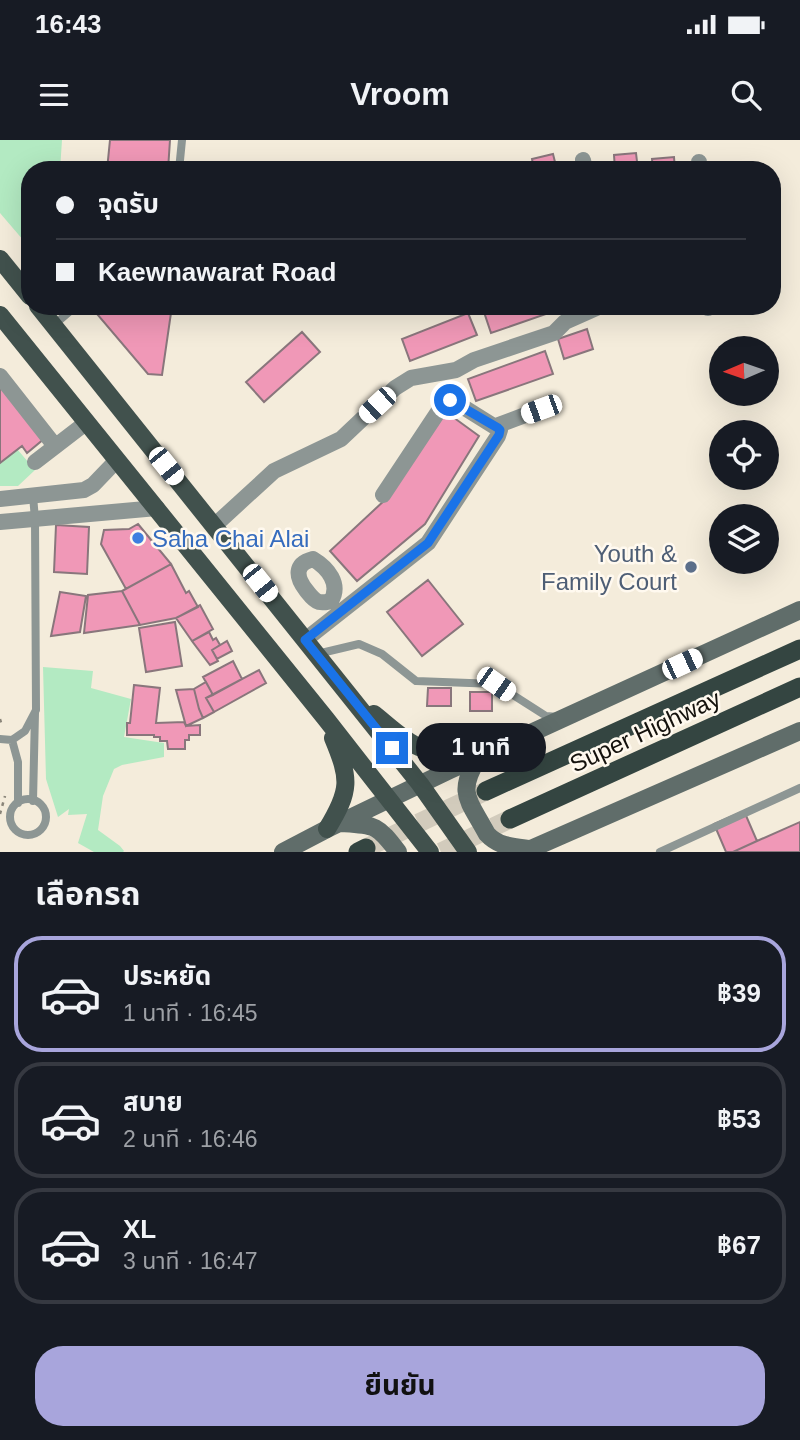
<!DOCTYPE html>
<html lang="th">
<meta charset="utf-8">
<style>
body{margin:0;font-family:Arial,"Noto Sans Thai",sans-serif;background:#20242c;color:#f1f3f6;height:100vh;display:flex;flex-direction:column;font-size:26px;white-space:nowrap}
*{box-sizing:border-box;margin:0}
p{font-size:23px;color:#9ea1a6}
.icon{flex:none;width:38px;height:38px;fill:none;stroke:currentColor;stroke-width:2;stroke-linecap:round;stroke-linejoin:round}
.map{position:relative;height:712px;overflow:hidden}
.panel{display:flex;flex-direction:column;background:#171b24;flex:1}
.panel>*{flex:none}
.hud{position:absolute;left:21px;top:21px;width:760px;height:154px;border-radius:28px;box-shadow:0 7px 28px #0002;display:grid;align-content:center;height:154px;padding:0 35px;background:#171b24}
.needle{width:46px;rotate:268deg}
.tools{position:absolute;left:709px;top:196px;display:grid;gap:14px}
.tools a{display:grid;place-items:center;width:70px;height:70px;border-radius:50%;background:#171b24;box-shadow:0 7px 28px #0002;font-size:35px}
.end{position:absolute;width:32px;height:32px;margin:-16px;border:9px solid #1a73e8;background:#fff;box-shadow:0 0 0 4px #fff}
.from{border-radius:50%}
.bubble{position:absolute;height:49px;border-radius:24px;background:#171b24;box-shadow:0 7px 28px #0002;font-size:23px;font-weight:700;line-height:49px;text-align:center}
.car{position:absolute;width:21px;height:42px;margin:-21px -10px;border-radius:9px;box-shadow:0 0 5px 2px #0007;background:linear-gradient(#fff 24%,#345 0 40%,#fff 0 76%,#345 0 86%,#fff 0)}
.hud b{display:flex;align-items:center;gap:24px;height:66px;font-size:26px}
.hud b+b{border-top:2px solid #363941}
.hud i{width:18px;height:18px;background:#f1f3f6}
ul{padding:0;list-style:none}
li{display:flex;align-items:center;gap:21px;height:116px;margin:0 14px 10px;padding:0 21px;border:4px solid #363941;border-radius:28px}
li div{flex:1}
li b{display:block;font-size:26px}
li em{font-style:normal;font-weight:700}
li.on{border-color:#a8a5dc}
li>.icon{width:63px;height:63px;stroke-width:1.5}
h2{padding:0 35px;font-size:32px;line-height:84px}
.action{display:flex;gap:14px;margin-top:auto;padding:14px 35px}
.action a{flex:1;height:80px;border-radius:28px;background:#a8a5dc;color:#111;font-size:28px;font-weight:700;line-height:80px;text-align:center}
.status{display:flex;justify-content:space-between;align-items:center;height:49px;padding:0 35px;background:#171b24;direction:ltr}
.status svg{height:19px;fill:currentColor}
header{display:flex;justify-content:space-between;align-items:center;height:91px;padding:0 35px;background:#171b24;font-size:32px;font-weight:700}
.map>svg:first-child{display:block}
</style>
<div class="status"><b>16:43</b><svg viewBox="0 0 49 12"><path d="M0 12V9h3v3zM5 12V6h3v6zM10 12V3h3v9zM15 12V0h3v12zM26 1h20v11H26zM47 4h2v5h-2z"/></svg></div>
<header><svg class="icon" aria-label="menu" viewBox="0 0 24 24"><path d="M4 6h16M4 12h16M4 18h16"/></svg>Vroom<svg class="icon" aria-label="search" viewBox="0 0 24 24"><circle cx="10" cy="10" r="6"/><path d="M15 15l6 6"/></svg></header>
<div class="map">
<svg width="800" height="712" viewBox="0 0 800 712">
<rect width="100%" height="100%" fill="#f4ecdb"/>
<path fill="#b3eac2" d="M0,0H62L60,30H30V108L0,73Z
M17,309L35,330L18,346H0V323Z
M43,527L93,531L91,548L131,559L124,597L164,603V617L122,625L114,629L103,656L98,690L120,706L124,711L123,712H94L78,703L87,674L68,675L69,669L58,677L46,639Z"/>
<path fill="#f098b7" stroke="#89767c" stroke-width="2" d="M110,0H170L168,30H107Z
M636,13L638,30H615L614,15Z
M553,14L557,30H534L532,19Z
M674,17L675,30H653L652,19Z
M98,166H172L162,235L148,234L97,174Z
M500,166H546L549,173L491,193L484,172Z
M468,173L477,195L410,221L402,199Z
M587,189L593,209L564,219L558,199Z
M302,192L320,212L264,262L246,242Z
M545,211L553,234L476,261L468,239Z
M0,241L45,298L27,313L22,306L0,323Z
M446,272L479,296L425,384L357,441L330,411L387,358Z
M138,384L171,424L126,449L101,404L104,390L129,389Z
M56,385L89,387L87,434L54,432Z
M171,424L186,453L189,451L198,467L176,478L140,485L122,451Z
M428,440L463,484L422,516L387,472Z
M122,451L140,485L84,493L88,455Z
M60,452L86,456L80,492L51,496Z
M200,465L213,489L192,501L176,478Z
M175,482L182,526L146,532L139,488Z
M209,492L213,500L216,498L220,505L212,510L218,521L210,525L192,501Z
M227,501L232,511L217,519L212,510Z
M233,521L242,539L213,555L203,537Z
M259,530L266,543L214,572L206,558Z
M206,542L213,555L206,558L214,572L203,578L199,569L194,549Z
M134,545L160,548L156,583L184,582L186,586L200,585V595H189V600H185V609H168L167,601H160V597H154V595H127V583H130Z
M428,548H451V566H427Z
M194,549L199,569L203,578L186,586L176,550Z
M470,552H492V571H470Z
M744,671L757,701L733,712H726L714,684Z
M800,682V712H733L757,701Z"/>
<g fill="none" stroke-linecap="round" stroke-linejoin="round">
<path stroke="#d2cbbc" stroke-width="19" stroke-dasharray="19 10" stroke-linecap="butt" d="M366,708L486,651
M441,712L510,679"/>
<path stroke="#8a8579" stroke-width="2.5" stroke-dasharray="3.5 5" stroke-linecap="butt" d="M0,579L2,586
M0,674L5,656"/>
<path stroke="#8d9694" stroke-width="8" d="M179,30L182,0
M54,185L76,166
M317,514L359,504L382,514L416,541L496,544L546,576L558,577
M0,599L12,600L25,591L36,570L35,379L33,356
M12,600L18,622V663
M10 677a18 18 0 1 1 36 0a18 18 0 1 1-36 0Z
M33,661L35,573
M660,712L800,648"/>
<path stroke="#8d9694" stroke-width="16" d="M583,20L585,30
M699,22V30
M708,166V168
M0,236L55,306
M496,286L541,269
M35,322L87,282
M0,359L84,350L93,345L117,320
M0,382L157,368
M214,386L274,331L341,299L395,248L411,238L456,230L474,220L554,193L565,182L601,166
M313,419C328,428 341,444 331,461C326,462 324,463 319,462C313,460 310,455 306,450C296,437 294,424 313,419Z
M305,500L428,403L498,296L500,290L452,260H446L383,355"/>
<path stroke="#606d6a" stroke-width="18" d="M478,618C456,654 469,660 487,694C499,707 514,707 531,709
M341,683C375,685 377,684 398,712
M283,712L327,689L450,630L800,470
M524,712L800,591"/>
<path stroke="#41514d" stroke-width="18" d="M0,119L30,156
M38,166L420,644L468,712
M0,175L326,579L430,712
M374,574C388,585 403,600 419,607C447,618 486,606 514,601
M327,689C351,650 350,639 333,598"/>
<path stroke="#344541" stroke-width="19" d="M486,651L800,509
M510,679L800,547
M358,712L366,708"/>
</g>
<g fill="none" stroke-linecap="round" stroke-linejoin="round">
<path stroke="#1a73e8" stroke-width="9" d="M392,608L305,500L428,403L499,295L500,290L498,288L450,260"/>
</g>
<circle fill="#3f7fe0" stroke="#fff9ef" stroke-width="2.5" cx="138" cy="398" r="7"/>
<circle fill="#5c6f8a" stroke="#fff9ef" stroke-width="2.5" cx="691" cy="427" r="7"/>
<g text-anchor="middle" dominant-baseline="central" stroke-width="5" stroke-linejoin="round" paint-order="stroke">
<g font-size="24" fill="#366cbe" stroke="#fff9ef" text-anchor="start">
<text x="152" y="398">Saha Chai Alai</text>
</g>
<g font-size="24" fill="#4e5e75" stroke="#fff9ef" text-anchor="end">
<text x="677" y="413">Youth &amp;<tspan x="677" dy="28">Family Court</tspan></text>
</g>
<g font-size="24" fill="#14110c" stroke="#fff9ef">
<text transform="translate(645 591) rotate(-25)">Super Highway</text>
</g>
</g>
</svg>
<div class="tools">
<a><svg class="needle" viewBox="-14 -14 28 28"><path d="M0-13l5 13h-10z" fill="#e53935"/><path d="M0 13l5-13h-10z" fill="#9ea1a6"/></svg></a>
<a><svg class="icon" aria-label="locate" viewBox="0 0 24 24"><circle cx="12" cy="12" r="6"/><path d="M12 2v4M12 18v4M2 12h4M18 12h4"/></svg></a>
<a><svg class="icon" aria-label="layers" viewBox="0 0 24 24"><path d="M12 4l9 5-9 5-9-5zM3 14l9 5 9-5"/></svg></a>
</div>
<i class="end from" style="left:450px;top:260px"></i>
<i class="end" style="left:392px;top:608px"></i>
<div class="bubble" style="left:416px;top:583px;width:130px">1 นาที</div>
<i class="car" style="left:377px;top:265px;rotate:227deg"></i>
<i class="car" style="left:541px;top:269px;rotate:250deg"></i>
<i class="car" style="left:166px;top:326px;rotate:141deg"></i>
<i class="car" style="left:260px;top:443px;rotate:141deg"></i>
<i class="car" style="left:682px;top:524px;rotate:65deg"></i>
<i class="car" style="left:496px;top:544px;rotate:125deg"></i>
<div class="hud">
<b><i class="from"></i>จุดรับ</b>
<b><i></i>Kaewnawarat Road</b>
</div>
</div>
<section class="panel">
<h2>เลือกรถ</h2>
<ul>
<li class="on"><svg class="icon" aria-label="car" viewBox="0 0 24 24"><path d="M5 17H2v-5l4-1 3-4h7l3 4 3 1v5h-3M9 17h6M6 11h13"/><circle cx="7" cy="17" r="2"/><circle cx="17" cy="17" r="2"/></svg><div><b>ประหยัด</b><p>1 นาที · 16:45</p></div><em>฿39</em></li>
<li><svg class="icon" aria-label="car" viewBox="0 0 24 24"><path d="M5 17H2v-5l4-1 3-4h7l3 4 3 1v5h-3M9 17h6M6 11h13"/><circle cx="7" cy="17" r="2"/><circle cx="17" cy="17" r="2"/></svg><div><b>สบาย</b><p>2 นาที · 16:46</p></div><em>฿53</em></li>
<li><svg class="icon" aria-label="car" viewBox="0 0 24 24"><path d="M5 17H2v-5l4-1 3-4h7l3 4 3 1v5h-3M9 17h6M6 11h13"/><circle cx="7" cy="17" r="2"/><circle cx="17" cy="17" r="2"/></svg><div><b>XL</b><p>3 นาที · 16:47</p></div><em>฿67</em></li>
</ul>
<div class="action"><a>ยืนยัน</a></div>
</section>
